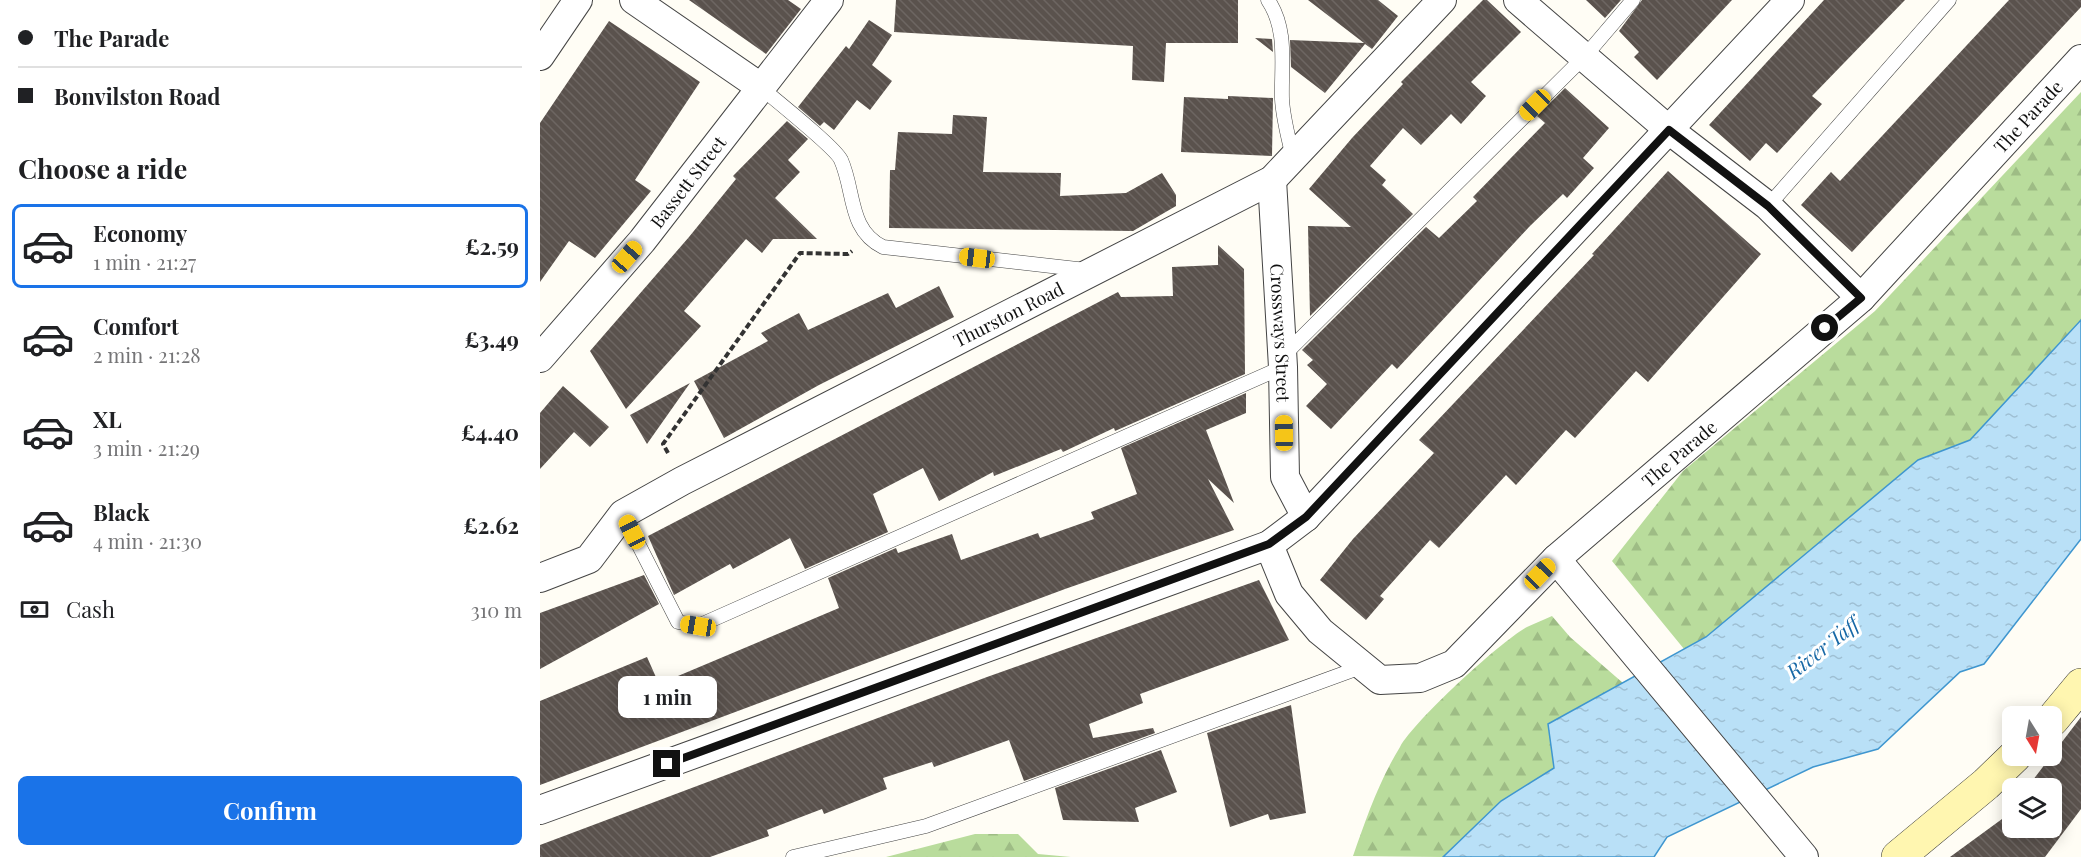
<!DOCTYPE html>
<meta charset="utf-8">
<style>
body{margin:0;font-family:"Playfair Display",serif;background:#f6f6f6;color:#202124;height:100vh;display:flex;flex-direction:column;font-size:22px;white-space:nowrap}
*{box-sizing:border-box;margin:0}
p{font-size:20px;color:#757577}
.icon{flex:none;width:33px;height:33px;fill:none;stroke:currentColor;stroke-width:2;stroke-linecap:round;stroke-linejoin:round}
.map{position:relative;flex:1;overflow:hidden}
.sheet{display:flex;flex-direction:column;background:#fff;width:540px}
.sheet>*{flex:none}
.top-card{display:grid;align-content:center;height:132px;padding:0 18px;background:#fff}
.needle{width:39px;rotate:169deg}
.fabs{position:absolute;left:1462px;top:706px;display:grid;gap:12px}
.fabs a{display:grid;place-items:center;width:60px;height:60px;border-radius:9px;background:#fff;box-shadow:0 3px 15px #0003;font-size:30px}
.end{position:absolute;width:27px;height:27px;margin:-14px;border:8px solid #111;background:#fff;box-shadow:0 0 0 3px #fff}
.from{border-radius:50%}
.bubble{position:absolute;height:42px;border-radius:9px;background:#fff;box-shadow:0 3px 15px #0003;font-size:20px;font-weight:700;line-height:42px;text-align:center}
.car{position:absolute;width:18px;height:36px;margin:-18px -9px;border-radius:8px;box-shadow:0 0 4px 2px #0007;background:linear-gradient(#f5c518 24%,#345 0 40%,#f5c518 0 76%,#345 0 86%,#f5c518 0)}
.top-card b{display:flex;align-items:center;gap:21px;height:57px;font-size:22px}
.top-card b+b{border-top:2px solid #e0e0e0}
.top-card i{width:15px;height:15px;background:#202124}
ul{padding:0;list-style:none}
li{display:flex;align-items:center;gap:18px;height:84px;margin:0 12px 9px;padding:0 6px;border:3px solid transparent;border-radius:9px}
li div{flex:1}
li b{display:block;font-size:22px}
li em{font-style:normal;font-weight:700}
li.active{border-color:#1a73e8}
li>.icon{width:54px;height:54px;stroke-width:1.5}
h2{padding:0 18px;font-size:27px;line-height:72px}
.pay{display:flex;align-items:center;gap:15px;height:66px;padding:0 18px;font-size:22px}
.pay p{margin-inline-start:auto}
.cta{display:flex;gap:12px;margin-top:auto;padding:12px 18px}
.cta a{flex:1;height:69px;border-radius:9px;background:#1a73e8;color:#fff;font-size:24px;font-weight:700;line-height:69px;text-align:center}
main{display:flex;flex:1;min-height:0}
.map>svg:first-child{display:block}
</style>
<main>
<section class="sheet">
<div class="top-card">
<b><i class="from"></i>The Parade</b>
<b><i></i>Bonvilston Road</b>
</div>
<h2>Choose a ride</h2>
<ul>
<li class="active"><svg class="icon" aria-label="car" viewBox="0 0 24 24"><path d="M5 17H2v-5l4-1 3-4h7l3 4 3 1v5h-3M9 17h6M6 11h13"/><circle cx="7" cy="17" r="2"/><circle cx="17" cy="17" r="2"/></svg><div><b>Economy</b><p>1 min · 21:27</p></div><em>£2.59</em></li>
<li><svg class="icon" aria-label="car" viewBox="0 0 24 24"><path d="M5 17H2v-5l4-1 3-4h7l3 4 3 1v5h-3M9 17h6M6 11h13"/><circle cx="7" cy="17" r="2"/><circle cx="17" cy="17" r="2"/></svg><div><b>Comfort</b><p>2 min · 21:28</p></div><em>£3.49</em></li>
<li><svg class="icon" aria-label="car" viewBox="0 0 24 24"><path d="M5 17H2v-5l4-1 3-4h7l3 4 3 1v5h-3M9 17h6M6 11h13"/><circle cx="7" cy="17" r="2"/><circle cx="17" cy="17" r="2"/></svg><div><b>XL</b><p>3 min · 21:29</p></div><em>£4.40</em></li>
<li><svg class="icon" aria-label="car" viewBox="0 0 24 24"><path d="M5 17H2v-5l4-1 3-4h7l3 4 3 1v5h-3M9 17h6M6 11h13"/><circle cx="7" cy="17" r="2"/><circle cx="17" cy="17" r="2"/></svg><div><b>Black</b><p>4 min · 21:30</p></div><em>£2.62</em></li>
</ul>
<div class="pay"><svg class="icon" aria-label="cash" viewBox="0 0 24 24"><path d="M3 7h18v10H3z"/><circle cx="12" cy="12" r="2"/></svg>Cash<p>310 m</p></div>
<div class="cta"><a>Confirm</a></div>
</section>
<div class="map">
<svg width="1541" height="857" viewBox="0 0 1541 857">
<defs>
<pattern id="forest-firs" width="22" height="20" patternUnits="userSpaceOnUse" patternTransform="scale(1.5)"><rect width="22" height="20" fill="#b9dc9c"/><path d="M5 1l3.5 6h-7zM16 11l3.5 6h-7z" fill="#9ebc85"/></pattern>
<pattern id="water-ripples" width="26" height="14" patternUnits="userSpaceOnUse" patternTransform="scale(1.5)"><rect width="26" height="14" fill="#b9e0f7"/><path d="M2 4q2-2 4 0t4 0M15 11q2-2 4 0t4 0" fill="none" stroke="#9ebfd3"/></pattern>
<pattern id="building-back-hatch" width="6" height="6" patternUnits="userSpaceOnUse" patternTransform="scale(1.5)"><rect width="6" height="6" fill="#5a524d"/><path d="M-1 5l2 2M0 0l6 6M5-1l2 2" fill="none" stroke="#6d6662"/></pattern>
</defs>
<rect width="100%" height="100%" fill="#fffdf5"/>
<path fill="url(#forest-firs)" d="M1541,92V320L1430,440L1378,460L1166,637L1144,649L1072,561L1143,471L1335,311Z
M1012,616L1030,637L1083,683L1009,724L1014,768L961,801L903,857L813,856C826,819 839,781 860,747C875,720 960,642 987,627C995,623 1004,620 1012,616Z
M435,834H478L498,854L531,857H346Z"/>
<path fill="url(#water-ripples)" stroke="#3f96cf" stroke-width="1.5" d="M1541,320V539L1444,664L1420,672L1338,749L1273,767L1127,837L1114,857H903L961,801L1014,768L1008,724L1166,637L1378,460L1430,440Z"/>
<path fill="url(#building-back-hatch)" d="M149,0H248L261,9L226,54Z
M356,0H698V43H626L624,82L592,80L593,46L354,32Z
M768,0H838L858,16L832,49L825,44L785,93L751,67L750,40L824,43Z
M943,0H947L981,32L931,82L946,96L921,124L911,114L881,145L863,128L830,166L846,180L842,185L873,214L770,316L768,226L811,227L769,189L812,138L863,84L861,82Z
M1046,0H1081L1065,18Z
M1102,0H1192L1117,80L1094,57L1099,52L1079,31Z
M1284,0H1365L1272,96L1282,104L1237,153L1226,143L1210,161L1169,125Z
M1469,0H1541V7L1312,252L1261,205L1291,172L1300,181Z
M329,20L352,35L332,65L352,81L330,110L317,100L294,130L284,122L280,126L258,107L306,46L309,49Z
M69,21L160,82L95,180L111,191L55,258L29,241L0,282V123Z
M715,38L732,39L733,52Z
M1025,88L1069,128L1043,158L1054,168L1027,198L1023,194L989,227L857,369L852,364L791,429L766,406L787,384L767,365L773,360L762,350L886,227L899,238L937,201L933,197L1005,123L997,116Z
M688,96L733,98L732,156L641,152L644,97L688,99Z
M413,115L447,117L443,172L521,173L520,196L586,193L622,173L636,195V206L593,231L349,228L350,170H355L358,132L412,134Z
M247,121L268,139L248,160L260,172L235,198L277,239H233L222,253L206,239L144,311L161,326L86,409L50,351L149,237L196,179L193,176Z
M1128,171L1221,254L1108,382L1096,371L1035,438L1026,430L976,485L966,475L899,548L890,540L840,596L844,599L826,620L780,580L813,539L894,453L879,440L1054,255L1052,254Z
M678,245L704,269L705,374L575,431L574,428L523,452L521,449L454,476L453,472L399,501L383,468L333,494L348,532L265,569L250,538L193,569L190,564L134,595L108,536L578,292L581,297L633,296L632,267L678,265Z
M399,286L414,317L279,385L184,438L154,381L228,341L221,333L259,313L268,330L348,293L356,308Z
M150,383L107,444L90,415Z
M23,386L69,427L50,447L34,432L0,469V413Z
M706,393V413L666,430L694,503L668,479L694,530L525,589L0,785V701L107,657L119,684L299,608L288,578L356,548L358,553L412,534L421,560L498,533L500,538L554,519L551,512L597,494L581,448Z
M104,575L119,604L0,669V613Z
M719,580L749,640L600,694L603,703L549,724L553,738L613,728L615,733L484,781L469,740L394,767L392,762L343,778L347,789L284,814L282,809L227,830L229,836L170,857H0V845L447,677Z
M751,705L766,813L730,820L728,814L690,827L667,733Z
M1541,717V809L1505,857H1410L1473,811V828H1512V789H1486Z
M621,750L637,792L595,808L599,822L523,820L515,788Z"/>
<g fill="none" stroke-linecap="round" stroke-linejoin="round">
<g stroke="#444" stroke-width="15">
<path id="lane" d="M728,0C748,30 741,65 742,99C743,119 749,139 753,158
M219,86C233,98 296,148 301,160C315,191 308,230 343,247L546,270
M1228,206L1409,0
M743,356L1046,55L1093,0
M83,514L138,622L158,626L743,367
M253,857L386,826L824,666"/>
</g>
<g stroke="#444" stroke-width="30">
<g id="street">
<path d="M94,0L219,86"/>
<path d="M978,0L1129,130L1228,206L1321,298"/>
<path d="M0,56L38,0"/>
<path id="s1" d="M732,180L743,367L745,477L766,517"/>
<path id="s2" d="M0,358L102,241L289,0"/>
<path id="s3" d="M729,545L749,594L780,631L840,680L880,678L914,664L1016,559L1321,298L1541,59"/>
<path d="M1016,559L1264,857"/>
<path id="s4" d="M0,578L49,559L83,514L142,481L732,180L902,0"/>
<path d="M0,810L729,545L766,517L1250,0"/>
</g>
</g>
<g stroke="#333" stroke-width="34">
<path id="secondary" d="M1512,720L1541,685
M1358,857L1446,784L1475,756"/>
</g>
<path stroke="#333" stroke-width="4" stroke-dasharray="6 3" stroke-linecap="butt" d="M128,453L123,444L260,253L308,254L312,251"/>
<use href="#lane" stroke="#fff" stroke-width="14"/>
<use href="#street" stroke="#fff" stroke-width="28"/>
<use href="#secondary" stroke="#fff6b0" stroke-width="33"/>
</g>
<g fill="none" stroke-linecap="round" stroke-linejoin="round">
<path stroke="#111" stroke-width="8" d="M127,764L729,544L766,517L1129,130L1228,206L1321,298L1285,328"/>
</g>
<g text-anchor="middle" dominant-baseline="central" stroke-width="6" stroke-linejoin="round" paint-order="stroke">
<g font-size="18" fill="#111" stroke="#fff">
<text stroke="none"><textPath href="#s3" startOffset="1050">The Parade</textPath></text>
<text stroke="none"><textPath href="#s2" startOffset="230">Bassett Street</textPath></text>
<text stroke="none"><textPath href="#s4" startOffset="543">Thurston Road</textPath></text>
<text stroke="none"><textPath href="#s1" startOffset="153">Crossways Street</textPath></text>
<text stroke="none"><textPath href="#s3" startOffset="564">The Parade</textPath></text>
</g>
<g font-size="20" font-style="italic" fill="#1768a6" stroke="#fff">
<text transform="translate(1282 647) rotate(-38)">River Taff</text>
</g>
</g>
</svg>
<div class="fabs">
<a><svg class="needle" viewBox="-14 -14 28 28"><path d="M0-13l5 13h-10z" fill="#e53935"/><path d="M0 13l5-13h-10z" fill="#757577"/></svg></a>
<a><svg class="icon" aria-label="layers" viewBox="0 0 24 24"><path d="M12 4l9 5-9 5-9-5zM3 14l9 5 9-5"/></svg></a>
</div>
<i class="end from" style="left:1285px;top:328px"></i>
<i class="end" style="left:127px;top:764px"></i>
<div class="bubble" style="left:78px;top:676px;width:99px">1 min</div>
<i class="car" style="left:995px;top:105px;rotate:225deg"></i>
<i class="car" style="left:87px;top:257px;rotate:41deg"></i>
<i class="car" style="left:437px;top:258px;rotate:277deg"></i>
<i class="car" style="left:744px;top:433px;rotate:359deg"></i>
<i class="car" style="left:92px;top:532px;rotate:333deg"></i>
<i class="car" style="left:1000px;top:574px;rotate:44deg"></i>
<i class="car" style="left:158px;top:626px;rotate:279deg"></i>
</div>
</main>
